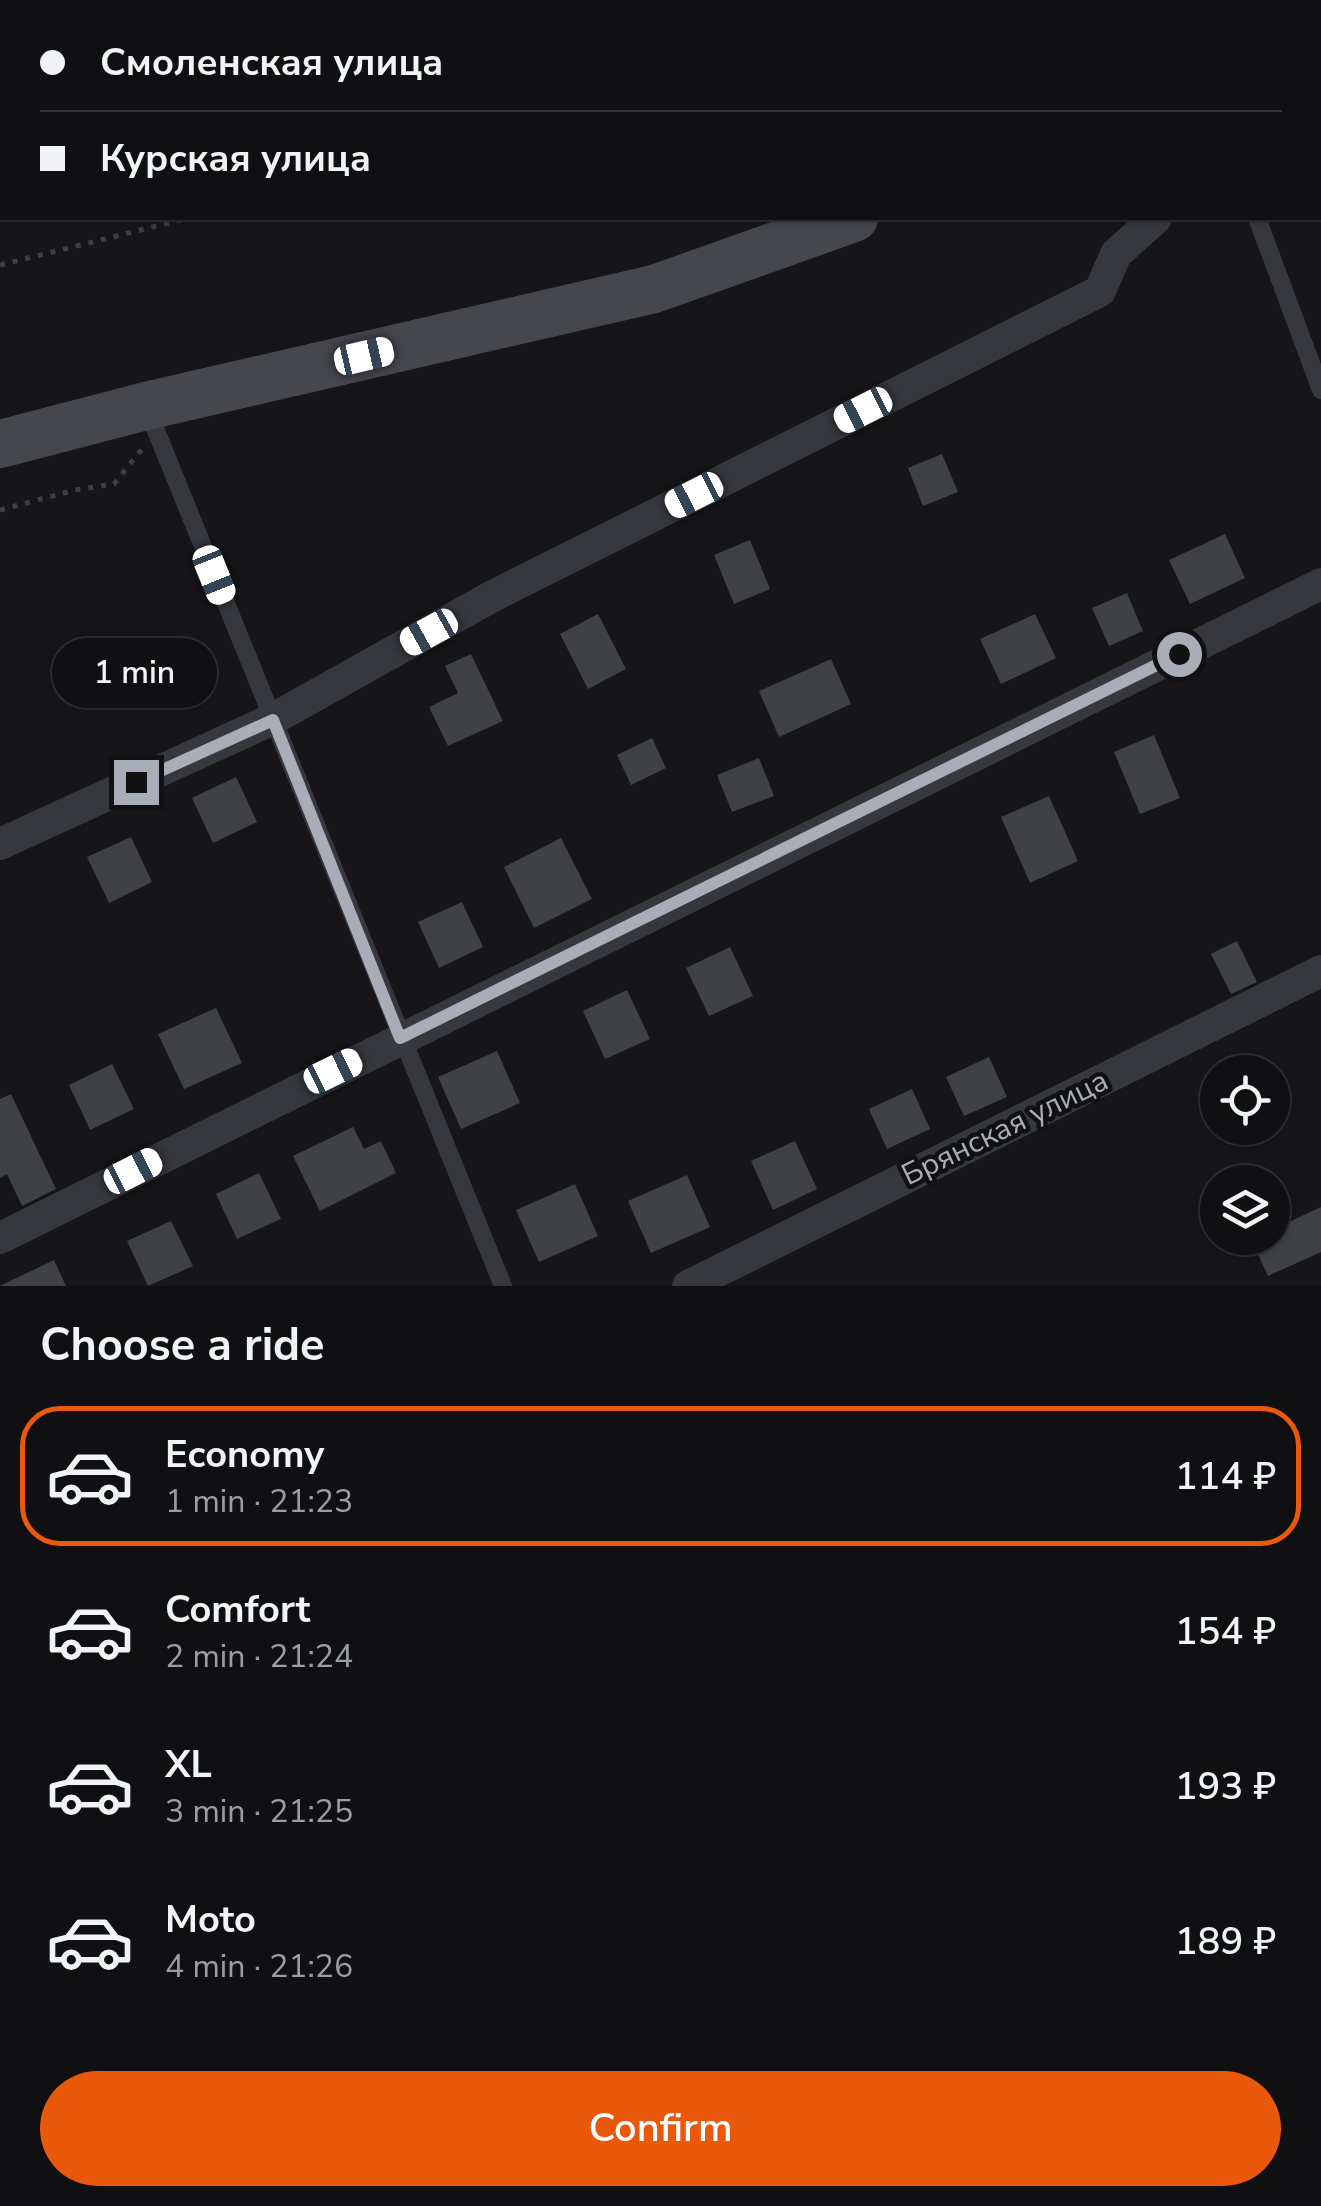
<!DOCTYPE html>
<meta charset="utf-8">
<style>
body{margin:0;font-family:"Nunito Sans",sans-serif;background:#1e1e20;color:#f1f3f6;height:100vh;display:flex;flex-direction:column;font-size:38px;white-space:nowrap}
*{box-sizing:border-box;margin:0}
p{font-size:32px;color:#9c9d9f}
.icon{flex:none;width:55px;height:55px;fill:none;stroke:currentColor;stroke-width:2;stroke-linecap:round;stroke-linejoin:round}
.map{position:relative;height:1286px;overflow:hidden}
.drawer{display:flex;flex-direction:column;background:#101012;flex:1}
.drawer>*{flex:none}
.top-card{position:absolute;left:0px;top:0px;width:1322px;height:220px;box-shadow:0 2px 8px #0004,0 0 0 2px #303032;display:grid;align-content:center;height:220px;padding:0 40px;background:#101012}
.buttons{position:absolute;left:1200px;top:1055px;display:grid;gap:20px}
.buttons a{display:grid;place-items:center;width:90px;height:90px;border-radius:50%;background:#101012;box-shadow:0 2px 8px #0004,0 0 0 2px #303032;font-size:50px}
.end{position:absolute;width:45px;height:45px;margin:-22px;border:12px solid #a8adb8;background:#111;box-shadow:0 0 0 5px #111}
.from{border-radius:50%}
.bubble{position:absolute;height:70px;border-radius:35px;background:#101012;box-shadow:0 2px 8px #0004,0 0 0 2px #303032;font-size:32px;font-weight:600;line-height:70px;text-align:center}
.car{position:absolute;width:30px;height:60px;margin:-30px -15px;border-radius:12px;box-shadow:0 0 8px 2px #0007;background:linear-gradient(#fff 24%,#345 0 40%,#fff 0 76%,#345 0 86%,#fff 0)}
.top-card b{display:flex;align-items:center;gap:35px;height:95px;font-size:38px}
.top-card b+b{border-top:2px solid #303032}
.top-card i{width:25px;height:25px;background:#f1f3f6}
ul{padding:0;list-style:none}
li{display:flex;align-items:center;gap:30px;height:140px;margin:0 20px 15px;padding:0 20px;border:5px solid transparent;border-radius:40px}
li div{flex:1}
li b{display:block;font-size:38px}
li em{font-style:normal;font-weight:600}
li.selected{border-color:#ea580c}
li>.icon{width:90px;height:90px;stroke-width:1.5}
h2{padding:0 40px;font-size:45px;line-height:120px}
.action{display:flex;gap:20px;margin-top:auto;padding:20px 40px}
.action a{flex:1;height:115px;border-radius:60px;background:#ea580c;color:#fff;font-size:40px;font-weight:600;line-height:115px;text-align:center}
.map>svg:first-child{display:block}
</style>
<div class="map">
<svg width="1321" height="1286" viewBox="0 0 1321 1286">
<rect width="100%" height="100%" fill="#161618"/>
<path fill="#404145" d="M942,454L958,492L923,506L908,468Z
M1225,534L1245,578L1190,604L1169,560Z
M750,540L770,589L734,604L714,555Z
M1127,593L1143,631L1109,646L1092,608Z
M598,614L626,669L588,689L560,634Z
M1035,614L1056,658L1001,684L980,639Z
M471,654L503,721L448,746L429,707L458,693L445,666Z
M831,659L851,704L779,737L759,691Z
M1154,735L1180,798L1140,814L1114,752Z
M652,738L666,768L631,785L617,755Z
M759,758L774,796L732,812L717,775Z
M236,777L257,822L213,843L192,798Z
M1049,796L1078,861L1030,883L1001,817Z
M131,837L152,882L109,903L87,857Z
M561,838L592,899L534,928L504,867Z
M462,902L483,947L439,968L418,922Z
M1237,941L1257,982L1231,994L1211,954Z
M730,947L753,996L709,1016L686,968Z
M627,990L650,1039L605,1059L583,1011Z
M216,1008L242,1063L184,1089L158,1034Z
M497,1051L520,1103L461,1129L438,1077Z
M989,1057L1007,1097L964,1116L946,1077Z
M112,1064L134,1109L90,1130L69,1085Z
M912,1089L930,1129L887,1149L869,1109Z
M11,1094L56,1189L22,1206L7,1174L0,1178V1099Z
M353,1127L364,1149L381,1141L396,1173L320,1211L293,1156Z
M795,1141L817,1189L773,1210L751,1161Z
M259,1173L281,1219L237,1239L216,1194Z
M687,1175L710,1227L651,1253L628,1201Z
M575,1184L598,1236L539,1262L516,1210Z
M1321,1207V1252L1268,1276L1251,1239L1272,1238V1230Z
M171,1221L193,1266L148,1286L127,1241Z
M54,1260L66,1286H0Z"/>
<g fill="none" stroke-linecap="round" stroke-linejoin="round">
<path stroke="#3d3f44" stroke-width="5" stroke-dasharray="5 8" stroke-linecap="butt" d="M827,2L831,0
M0,265L189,218
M0,510L75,490L114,484L142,449"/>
<path stroke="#37383d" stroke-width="18" d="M1257,218L1321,390
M146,406L503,1286"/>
<path stroke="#37383d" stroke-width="32" d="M1320,133H1321
M0,844L273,719L491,597L1100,291L1116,254L1156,218
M0,1238L1321,584
M688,1286L1321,971"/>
<path stroke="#45474d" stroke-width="48" d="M1216,2L1220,0
M0,444L146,406L654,289L854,218"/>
</g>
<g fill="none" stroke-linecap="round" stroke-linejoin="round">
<path stroke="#a8adb8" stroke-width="12" d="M136,782L273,720L400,1038L1179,654"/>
</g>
<g text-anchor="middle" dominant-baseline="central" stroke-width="9" stroke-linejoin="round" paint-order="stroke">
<g font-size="30" fill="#a8adb8" stroke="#111113">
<text transform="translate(1005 1128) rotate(-26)">Брянская улица</text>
</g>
</g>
</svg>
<div class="buttons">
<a><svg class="icon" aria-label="locate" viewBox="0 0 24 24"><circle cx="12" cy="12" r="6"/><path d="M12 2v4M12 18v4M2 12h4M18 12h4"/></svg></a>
<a><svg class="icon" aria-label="layers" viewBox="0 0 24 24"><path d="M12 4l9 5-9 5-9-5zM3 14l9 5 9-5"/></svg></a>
</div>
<i class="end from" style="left:1179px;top:654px"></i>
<i class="end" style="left:136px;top:782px"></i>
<div class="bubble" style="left:52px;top:638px;width:165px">1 min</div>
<i class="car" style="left:364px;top:356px;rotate:77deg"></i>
<i class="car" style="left:863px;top:410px;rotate:243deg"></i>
<i class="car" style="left:694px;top:495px;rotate:243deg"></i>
<i class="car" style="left:214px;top:575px;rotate:158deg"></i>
<i class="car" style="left:429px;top:632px;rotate:241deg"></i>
<i class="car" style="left:333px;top:1071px;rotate:64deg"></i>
<i class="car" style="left:133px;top:1171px;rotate:63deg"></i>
<div class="top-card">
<b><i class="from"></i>Смоленская улица</b>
<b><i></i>Курская улица</b>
</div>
</div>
<section class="drawer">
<h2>Choose a ride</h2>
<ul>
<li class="selected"><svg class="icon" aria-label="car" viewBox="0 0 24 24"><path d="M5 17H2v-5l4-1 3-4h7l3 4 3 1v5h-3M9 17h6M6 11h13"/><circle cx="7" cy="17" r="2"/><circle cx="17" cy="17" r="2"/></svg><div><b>Economy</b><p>1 min · 21:23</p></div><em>114 ₽</em></li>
<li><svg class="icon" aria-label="car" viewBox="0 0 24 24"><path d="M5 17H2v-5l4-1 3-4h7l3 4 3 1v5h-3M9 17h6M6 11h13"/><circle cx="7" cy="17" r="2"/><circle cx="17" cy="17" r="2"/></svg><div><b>Comfort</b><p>2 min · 21:24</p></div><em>154 ₽</em></li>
<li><svg class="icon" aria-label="car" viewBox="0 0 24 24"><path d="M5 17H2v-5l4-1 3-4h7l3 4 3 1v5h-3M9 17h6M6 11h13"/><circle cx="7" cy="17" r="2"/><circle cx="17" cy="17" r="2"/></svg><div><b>XL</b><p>3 min · 21:25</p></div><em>193 ₽</em></li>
<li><svg class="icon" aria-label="car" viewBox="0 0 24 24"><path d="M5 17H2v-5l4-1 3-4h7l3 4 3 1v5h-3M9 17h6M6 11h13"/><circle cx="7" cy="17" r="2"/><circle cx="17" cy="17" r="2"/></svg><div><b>Moto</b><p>4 min · 21:26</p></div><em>189 ₽</em></li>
</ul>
<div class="action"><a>Confirm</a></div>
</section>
